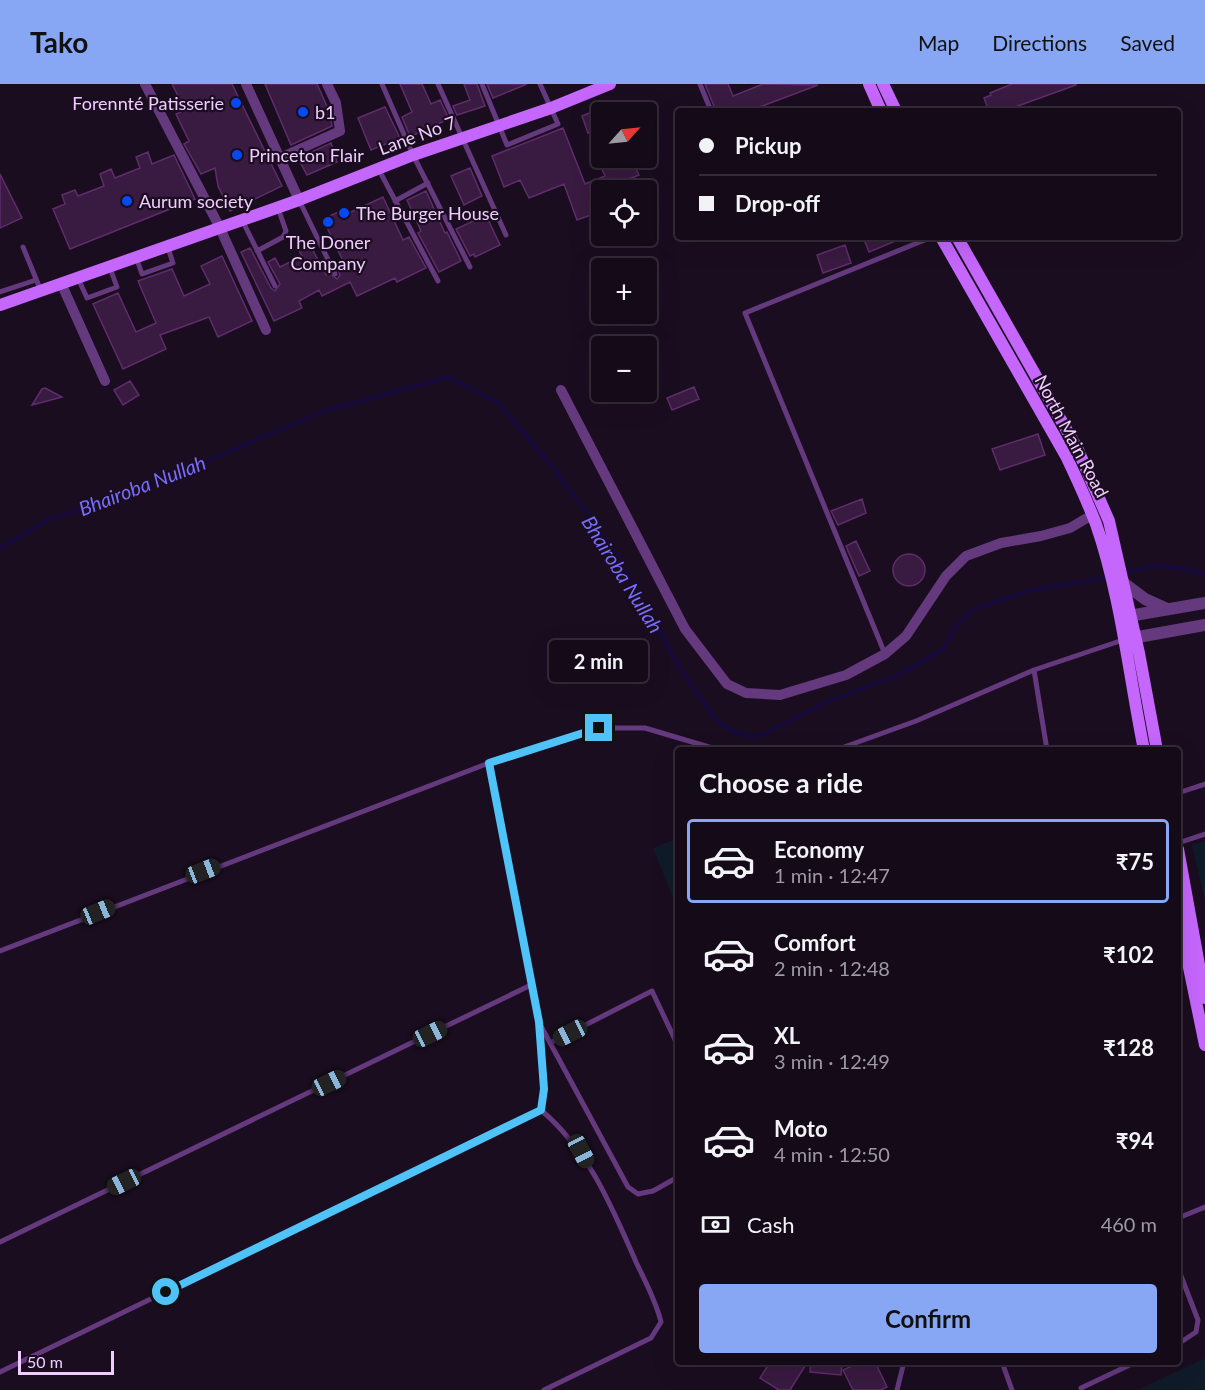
<!DOCTYPE html>
<meta charset="utf-8">
<style>
body{margin:0;font-family:Lato,sans-serif;background:#1d1321;color:#f1f3f6;height:100vh;display:flex;flex-direction:column;font-size:22px;white-space:nowrap}
*{box-sizing:border-box;margin:0}
p{font-size:20px;color:#9d9aa2}
.icon{flex:none;width:33px;height:33px;fill:none;stroke:currentColor;stroke-width:2;stroke-linecap:round;stroke-linejoin:round}
.map{position:relative;flex:1;overflow:hidden}
.panel{position:absolute;left:675px;top:663px;width:506px;height:618px;display:flex;flex-direction:column;background:#140a18;border-radius:6px;box-shadow:0 6px 24px #0002,0 0 0 2px #332b37}
.panel>*{flex:none}
.guide{position:absolute;left:675px;top:24px;width:506px;height:132px;border-radius:6px;box-shadow:0 6px 24px #0002,0 0 0 2px #332b37;display:grid;align-content:center;height:132px;padding:0 24px;background:#140a18}
.needle{width:39px;rotate:63deg}
.fabs{position:absolute;left:591px;top:18px;display:grid;gap:12px}
.fabs a{display:grid;place-items:center;width:66px;height:66px;border-radius:6px;background:#140a18;box-shadow:0 6px 24px #0002,0 0 0 2px #332b37;font-size:30px}
.scale{position:absolute;left:18px;bottom:15px;width:96px;box-sizing:border-box;padding-left:6px;border:3px solid #f0cdfe;border-top:0;font-size:16px;line-height:21px;white-space:nowrap;color:#f0cdfe;-webkit-text-stroke:4px #1b0d20;paint-order:stroke}
.end{position:absolute;width:27px;height:27px;margin:-14px;border:8px solid #4fc3f7;background:#111;box-shadow:0 0 0 3px #111}
.from{border-radius:50%}
.bubble{position:absolute;height:42px;border-radius:6px;background:#140a18;box-shadow:0 6px 24px #0002,0 0 0 2px #332b37;font-size:20px;font-weight:700;line-height:42px;text-align:center}
.car{position:absolute;width:18px;height:36px;margin:-18px -9px;border-radius:8px;box-shadow:0 0 4px 2px #0007;background:linear-gradient(#222 24%,#8ab4d8 0 40%,#222 0 76%,#8ab4d8 0 86%,#222 0)}
.guide b{display:flex;align-items:center;gap:21px;height:57px;font-size:22px}
.guide b+b{border-top:2px solid #332b37}
.guide i{width:15px;height:15px;background:#f1f3f6}
ul{padding:0;list-style:none}
li{display:flex;align-items:center;gap:18px;height:84px;margin:0 12px 9px;padding:0 12px;border:3px solid transparent;border-radius:6px}
li div{flex:1}
li b{display:block;font-size:22px}
li em{font-style:normal;font-weight:700}
li.active{border-color:#87a7f4}
li>.icon{width:54px;height:54px;stroke-width:1.5}
h2{padding:0 24px;font-size:27px;line-height:72px}
.pay{display:flex;align-items:center;gap:15px;height:66px;padding:0 24px;font-size:22px}
.pay p{margin-inline-start:auto}
.action{display:flex;gap:12px;margin-top:auto;padding:12px 24px}
.action a{flex:1;height:69px;border-radius:6px;background:#87a7f4;color:#111;font-size:24px;font-weight:700;line-height:69px;text-align:center}
header{display:flex;align-items:center;gap:36px;box-sizing:border-box;height:84px;padding:0 30px;background:#87a7f4;color:#111}
header strong{font-size:28px}
nav{display:flex;gap:33px;margin-inline-start:auto;font-size:21px}
.map>svg:first-child{display:block}
</style>
<header>
<strong>Tako</strong>
<nav><a>Map</a><a>Directions</a><a>Saved</a></nav>
</header>
<div class="map">
<svg width="1205" height="1306" viewBox="0 0 1205 1306">
<rect width="100%" height="100%" fill="#1b0d20"/>
<path fill="#101b29" d="M678,754V826L653,764Z
M1205,757V817L1192,761Z
M1205,1274V1306H1138Z"/>
<g fill="none" stroke-linecap="round" stroke-linejoin="round">
<path stroke="#160a3c" stroke-width="4" d="M0,464L46,437L153,400L324,327L449,293L498,319L552,382L616,469L680,584L716,636L732,647L746,652L763,651L829,617L898,591L944,565L956,542L974,525L1028,507L1110,493
M1123,489L1159,481L1205,489"/>
</g>
<path fill="#391a40" stroke="#5f2c6c" stroke-width="1.5" d="M172,0H232L282,102L230,127L218,102L215,84L201,90L184,60L189,57L176,30L185,26Z
M265,0H317L330,29L332,42L291,61Z
M400,0H422L431,20L440,16L449,35L414,51L409,50L402,33L412,28Z
M464,0H477L485,22L457,31L453,22L470,16Z
M487,0H527L493,14Z
M705,0H728L733,12L763,0L818,1L749,27H716Z
M1012,0H1076V1L1004,27H989L984,14L991,11L990,9Z
M385,23L400,54L371,66L358,34Z
M602,24V44L588,49L582,32Z
M563,44L585,100L605,92L597,74H631L639,91L602,106V127L577,136L564,100L529,114L520,96L504,103L492,72Z
M331,59L337,78L307,91L298,74Z
M148,68L152,80L174,71L195,115L70,165L53,125L65,120L62,111L75,106L78,112L104,102L100,90L111,85L115,94L140,84L136,73Z
M470,84L482,112L464,121L451,92Z
M0,90L22,134L0,144Z
M426,107L445,149L447,148L461,177L439,188L418,149L421,147L407,116Z
M383,113L403,156L409,153L426,184L397,198L395,194L357,212L350,198L322,212L319,206L299,217L302,224L274,237L241,168L250,164L271,204L275,207L280,200L268,178L275,174L280,183L302,172L297,163L308,157L326,191L329,189L337,195L340,191L338,185L345,181L323,135L347,124L349,129Z
M486,131L500,161L475,173L474,170L470,172L456,145Z
M863,153H905L869,168Z
M845,161L851,179L823,189L817,171Z
M222,172L252,237L218,253L209,233L160,251L166,265L123,285L93,220L118,209L136,248L156,239L138,197L172,185L184,212L210,200L201,182Z
M130,297L139,311L123,321L114,306Z
M694,303L699,315L672,326L667,314Z
M45,304L62,313L32,321L42,305Z
M1038,350L1045,371L1000,386L992,365Z
M862,415L866,429L838,441L831,427Z
M856,457L870,487L859,492L846,462Z
M893 486a16 16 0 1 1 32 0a16 16 0 1 1-32 0Z
M770,1278H798L805,1282L790,1306H779L760,1294Z
M811,1278H842L841,1291L810,1288Z
M860,1278H875L887,1303L881,1306H853L843,1286Z"/>
<g fill="none" stroke-linecap="round" stroke-linejoin="round">
<path stroke="#65397e" stroke-width="5" d="M382,0L413,71L470,183
M438,0L506,151
M482,0L507,61L558,40L540,0
M700,0L711,27
M379,86L438,197
M299,116L335,190
M395,117L428,99
M242,136L275,202
M23,163L41,207
M257,167L283,153L286,147L278,124
M136,173L142,190L173,179L168,164
M78,194L87,214L117,203L110,184
M0,208L36,196
M885,570L745,229L932,153
M1034,586L1047,666
M836,666L916,637L1034,586L1123,556
M1178,709L1205,700
M1178,759L1205,750
M0,867L489,679L599,644H645L719,666
M541,942L628,1103L638,1110L653,1107L678,1093
M550,959L652,907L678,962
M541,1026C589,1067 611,1121 636,1178C645,1197 656,1217 661,1238L651,1254L544,1306
M1178,1134L1205,1123
M0,1158L531,901
M1178,1184L1198,1236L1196,1248L1178,1260
M1002,1278L1012,1306
M0,1288L541,1026L544,1005L539,938L489,679
M1081,1304L1136,1278
M897,1306L904,1278"/>
<path stroke="#65397e" stroke-width="10" d="M145,0L220,144L266,246
M246,0L299,116
M280,74L340,47L336,19L327,0
M61,199L105,297
M561,306L685,545L727,600L746,609L780,611L846,591L885,570L906,552L946,492L966,472L1001,459L1041,452L1070,444L1092,431"/>
<path stroke="#65397e" stroke-width="12" d="M1125,500L1145,515L1167,525
M1123,533L1205,519
M1127,555L1205,541"/>
<path stroke="#c566fc" stroke-width="12" d="M869,0L881,27
M883,0L896,27
M941,153L1066,372C1077,395 1087,417 1096,440C1121,512 1129,592 1144,666
M957,153L1078,366L1109,437L1139,569L1157,666
M0,221L299,116L413,71L551,24L610,0
M1178,765L1205,914
M1178,830L1205,961"/>
</g>
<g fill="none" stroke-linecap="round" stroke-linejoin="round">
<path stroke="#4fc3f7" stroke-width="8" d="M166,1208L541,1026L544,1005L539,938L489,679L599,644"/>
</g>
<g fill="#054af1" stroke="#1b0d20" stroke-width="2">
<circle cx="236" cy="19" r="6"/>
<circle cx="303" cy="28" r="6"/>
<circle cx="237" cy="71" r="6"/>
<circle cx="127" cy="117" r="6"/>
<circle cx="344" cy="129" r="6"/>
<circle cx="328" cy="138" r="6"/>
</g>
<g text-anchor="middle" dominant-baseline="central" stroke-width="4.5" stroke-linejoin="round" paint-order="stroke">
<g font-size="18" fill="#f0cdfe" stroke="#1b0d20" text-anchor="start">
<text x="224" y="19" text-anchor="end">Forennté Patisserie</text>
<text x="315" y="28">b1</text>
<text x="249" y="71">Princeton Flair</text>
<text x="139" y="117">Aurum society</text>
<text x="356" y="129">The Burger House</text>
<text x="328" y="158" text-anchor="middle">The Doner<tspan x="328" dy="21">Company</tspan></text>
</g>
<g font-size="18" fill="#f0cdfe" stroke="#1b0d20">
<text transform="translate(417 51) rotate(-20)">Lane No 7</text>
<text transform="translate(1072 352) rotate(62)">North Main Road</text>
</g>
<g font-size="20" font-style="italic" fill="#776dfc" stroke="#1b0d20">
<text transform="translate(142 401) rotate(-21)">Bhairoba Nullah</text>
<text transform="translate(623 490) rotate(58)">Bhairoba Nullah</text>
</g>
</g>
</svg>
<div class="fabs">
<a><svg class="needle" viewBox="-14 -14 28 28"><path d="M0-13l5 13h-10z" fill="#e53935"/><path d="M0 13l5-13h-10z" fill="#9d9aa2"/></svg></a>
<a><svg class="icon" aria-label="locate" viewBox="0 0 24 24"><circle cx="12" cy="12" r="6"/><path d="M12 2v4M12 18v4M2 12h4M18 12h4"/></svg></a>
<a>+</a>
<a>−</a>
</div>
<div class="scale">50 m</div>
<i class="end from" style="left:166px;top:1208px"></i>
<i class="end" style="left:599px;top:644px"></i>
<div class="bubble" style="left:549px;top:556px;width:99px">2 min</div>
<i class="car" style="left:203px;top:787px;rotate:69deg"></i>
<i class="car" style="left:98px;top:828px;rotate:68deg"></i>
<i class="car" style="left:570px;top:949px;rotate:243deg"></i>
<i class="car" style="left:430px;top:950px;rotate:64deg"></i>
<i class="car" style="left:329px;top:999px;rotate:64deg"></i>
<i class="car" style="left:581px;top:1067px;rotate:152deg"></i>
<i class="car" style="left:124px;top:1098px;rotate:244deg"></i>
<div class="guide">
<b><i class="from"></i>Pickup</b>
<b><i></i>Drop-off</b>
</div>
<section class="panel">
<h2>Choose a ride</h2>
<ul>
<li class="active"><svg class="icon" aria-label="car" viewBox="0 0 24 24"><path d="M5 17H2v-5l4-1 3-4h7l3 4 3 1v5h-3M9 17h6M6 11h13"/><circle cx="7" cy="17" r="2"/><circle cx="17" cy="17" r="2"/></svg><div><b>Economy</b><p>1 min · 12:47</p></div><em>₹75</em></li>
<li><svg class="icon" aria-label="car" viewBox="0 0 24 24"><path d="M5 17H2v-5l4-1 3-4h7l3 4 3 1v5h-3M9 17h6M6 11h13"/><circle cx="7" cy="17" r="2"/><circle cx="17" cy="17" r="2"/></svg><div><b>Comfort</b><p>2 min · 12:48</p></div><em>₹102</em></li>
<li><svg class="icon" aria-label="car" viewBox="0 0 24 24"><path d="M5 17H2v-5l4-1 3-4h7l3 4 3 1v5h-3M9 17h6M6 11h13"/><circle cx="7" cy="17" r="2"/><circle cx="17" cy="17" r="2"/></svg><div><b>XL</b><p>3 min · 12:49</p></div><em>₹128</em></li>
<li><svg class="icon" aria-label="car" viewBox="0 0 24 24"><path d="M5 17H2v-5l4-1 3-4h7l3 4 3 1v5h-3M9 17h6M6 11h13"/><circle cx="7" cy="17" r="2"/><circle cx="17" cy="17" r="2"/></svg><div><b>Moto</b><p>4 min · 12:50</p></div><em>₹94</em></li>
</ul>
<div class="pay"><svg class="icon" aria-label="cash" viewBox="0 0 24 24"><path d="M3 7h18v10H3z"/><circle cx="12" cy="12" r="2"/></svg>Cash<p>460 m</p></div>
<div class="action"><a>Confirm</a></div>
</section>
</div>
